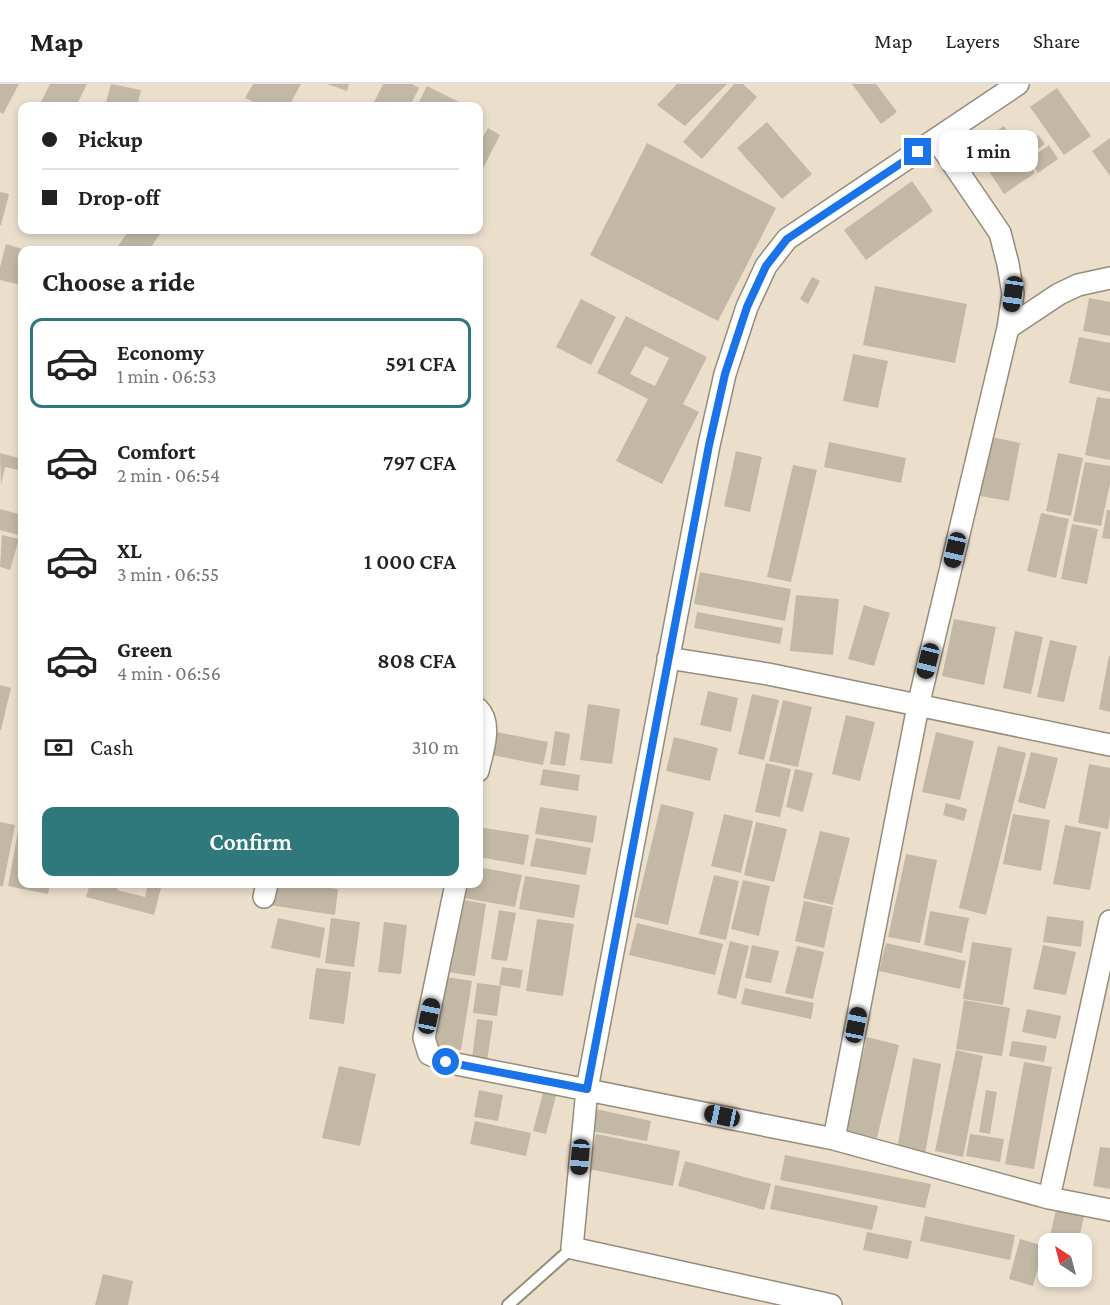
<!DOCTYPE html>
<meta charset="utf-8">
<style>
body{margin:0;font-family:"Crimson Pro",serif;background:#f6f6f6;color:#222;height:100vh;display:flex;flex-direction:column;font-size:22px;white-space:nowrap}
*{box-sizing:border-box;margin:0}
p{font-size:20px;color:#767676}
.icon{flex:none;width:33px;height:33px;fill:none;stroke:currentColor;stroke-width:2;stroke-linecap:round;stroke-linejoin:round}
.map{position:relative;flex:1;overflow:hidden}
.sheet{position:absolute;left:18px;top:162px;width:465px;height:642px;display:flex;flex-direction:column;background:#fff;border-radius:12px;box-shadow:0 3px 9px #0003}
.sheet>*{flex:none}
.guide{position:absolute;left:18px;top:18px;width:465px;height:132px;border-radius:12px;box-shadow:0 3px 9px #0003;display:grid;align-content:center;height:132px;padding:0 24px;background:#fff}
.needle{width:39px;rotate:324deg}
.fabs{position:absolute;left:1038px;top:1149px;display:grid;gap:12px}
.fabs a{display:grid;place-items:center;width:54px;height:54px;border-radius:12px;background:#fff;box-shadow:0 3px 9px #0003;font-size:30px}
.end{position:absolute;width:27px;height:27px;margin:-14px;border:8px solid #1a73e8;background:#fff;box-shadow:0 0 0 3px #fff}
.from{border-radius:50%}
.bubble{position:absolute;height:42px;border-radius:12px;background:#fff;box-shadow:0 3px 9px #0003;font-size:20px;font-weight:600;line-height:42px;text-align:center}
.car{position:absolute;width:18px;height:36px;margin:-18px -9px;border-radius:8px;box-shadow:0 0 4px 2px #0007;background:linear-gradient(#222 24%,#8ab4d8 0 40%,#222 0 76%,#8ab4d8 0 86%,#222 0)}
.guide b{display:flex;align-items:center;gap:21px;height:57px;font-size:22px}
.guide b+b{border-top:2px solid #e0e0e0}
.guide i{width:15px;height:15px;background:#222}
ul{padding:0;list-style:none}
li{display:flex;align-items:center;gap:18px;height:90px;margin:0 12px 9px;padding:0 12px;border:3px solid transparent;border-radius:12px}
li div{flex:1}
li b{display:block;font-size:22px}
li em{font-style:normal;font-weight:600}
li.active{border-color:#2f787c}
li>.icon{width:54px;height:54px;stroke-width:1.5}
h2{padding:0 24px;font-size:27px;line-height:72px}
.pay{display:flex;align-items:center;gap:15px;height:66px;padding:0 24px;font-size:22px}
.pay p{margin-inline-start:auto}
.primary-button{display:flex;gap:12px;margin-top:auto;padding:12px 24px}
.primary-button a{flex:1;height:69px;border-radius:12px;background:#2f787c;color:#fff;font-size:24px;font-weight:600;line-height:69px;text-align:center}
header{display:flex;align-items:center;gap:36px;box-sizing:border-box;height:84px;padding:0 30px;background:#fff;border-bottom:2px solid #e0e0e0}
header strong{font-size:28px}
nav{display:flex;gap:33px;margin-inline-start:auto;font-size:21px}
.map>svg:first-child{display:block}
</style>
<header>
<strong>Map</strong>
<nav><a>Map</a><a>Layers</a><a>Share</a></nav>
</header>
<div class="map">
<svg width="1110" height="1221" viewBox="0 0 1110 1221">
<rect width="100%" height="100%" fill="#ebdfcc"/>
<path fill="#c3b8a6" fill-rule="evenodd" d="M0,0H19L3,30L0,28Z
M50,0H87L76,22H39Z
M111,0L141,6L137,22H105Z
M253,0H301L289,22H263L245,14Z
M327,0H349L347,7Z
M383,0H412L419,4L410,22H372Z
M677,0H727L685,42L657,21Z
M734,0H743L757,13L702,75L683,58Z
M852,0H876L897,28L881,40Z
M427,2L467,22H417Z
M1057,4L1091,52L1064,71L1030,23Z
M767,38L812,90L782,115L737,64Z
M1004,42L1035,89L1004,110L973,63Z
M488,44L500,51L478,94V62Z
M1038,51L1045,60L1027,72L1021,63Z
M1110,54V92L1092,67Z
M647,59L776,124L718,237L590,171Z
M1049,61L1058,75L1038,89L1029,75Z
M912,97L933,127L866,176L844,146Z
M0,108L9,110L1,141H0Z
M129,146H153L160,150L149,166H126L118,162Z
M6,160L22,165L21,201L0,196V183Z
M812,193L820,197L808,220L800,215Z
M875,202L967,220L955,279L863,261Z
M1089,214L1110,218V252L1083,247Z
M581,215L616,233L591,281L556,263Z
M626,232L707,273L683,320L699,328L662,400L616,377L648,315L597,289ZM645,262L669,274L655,302L630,290Z
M1079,253L1110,259V308L1069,299Z
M853,270L888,277L878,324L843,317Z
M1097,313L1110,315V376L1085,371Z
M991,353L1020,359L1009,417L980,412Z
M829,358L906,374L901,399L824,383Z
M736,367L762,373L750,428L724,422Z
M0,369L22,375V387L5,383L1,401Z
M1058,369L1083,374L1071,432L1046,427Z
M1085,378L1110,382V399L1101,442L1073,437Z
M793,381L817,386L791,498L767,493Z
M0,425L22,431V452L0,446Z
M1107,426H1110V455L1102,454Z
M1041,429L1069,435L1056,494L1027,487Z
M1072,440L1098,445L1087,500L1061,495Z
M2,451L19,455L10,486L0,483Z
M700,488L791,505L785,537L694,520Z
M796,511L839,515L833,571L790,567Z
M864,521L890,529L874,582L848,575Z
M697,528L783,544L780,560L694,544Z
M954,535L996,543L984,601L942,592Z
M1015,547L1043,553L1031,610L1003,604Z
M1050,556L1077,562L1064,618L1037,613Z
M1109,572H1110V628L1099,625Z
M0,601L11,604L1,646H0Z
M708,607L738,614L731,648L700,641Z
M752,610L779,616L764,676L738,670Z
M783,616L812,623L798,683L769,677Z
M588,620L620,625L612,680L580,676Z
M846,631L875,638L860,697L832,690Z
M491,647L548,658L543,681L487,670Z
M555,647L570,650L565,682L550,680Z
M936,648L974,657L960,716L922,708Z
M674,653L718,664L710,697L666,687Z
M998,662L1026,669L986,831L959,824Z
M1031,668L1058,674L1045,725L1018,718Z
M766,679L791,685L780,733L755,728Z
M1089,680L1110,684V732L1108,745L1078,739Z
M543,685L580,691L578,707L540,701Z
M795,685L813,689L803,728L786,723Z
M946,719L967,725L964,737L943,731Z
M661,720L694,728L668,841L634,833Z
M540,723L597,732L593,759L535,750Z
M724,730L753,737L741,789L711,782Z
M1013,730L1050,736L1041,787L1003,780Z
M0,738L15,741L3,802H0Z
M756,738L787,745L774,798L744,791Z
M1065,741L1101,748L1090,806L1053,800Z
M19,742H22V800H50L48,810L8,802Z
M478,743L529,751L524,781L478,773Z
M820,747L850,754L833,821L803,814Z
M536,754L591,764L586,791L530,782Z
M906,770L937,776L920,859L888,853Z
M478,783L522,791L515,823L458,813L461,800H478Z
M714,791L739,797L726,856L699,850Z
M525,792L580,801L574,834L519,825Z
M743,796L770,802L759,852L731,845Z
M90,800H118L117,806L145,813L148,800H162L154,831L86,813Z
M272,800H296L338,805L335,831L269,821Z
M459,815L486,820L475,892L447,888Z
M804,817L833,823L824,864L795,857Z
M499,826L516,829L507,877L491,875Z
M930,827L969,834L962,869L924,861Z
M1047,832L1084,837L1081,863L1043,858Z
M278,834L325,844L320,874L271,864Z
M331,834L360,838L354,883L325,879Z
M537,835L574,840L563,912L526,907Z
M384,838L407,841L401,890L378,888Z
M637,839L723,860L715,891L629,871Z
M730,857L749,862L736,915L717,910Z
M972,858L1012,864L1003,921L963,915Z
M886,859L966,877L960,905L879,887Z
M752,861L779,867L771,899L745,894Z
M1043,861L1076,868L1066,911L1033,905Z
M797,862L824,868L813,915L785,909Z
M502,883L523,886L520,904L499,901Z
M316,884L351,888L344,940L309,935Z
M440,892L472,897L461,966L429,961Z
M477,899L501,902L497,932L473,929Z
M745,904L814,919L811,935L741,920Z
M964,916L1010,924L1002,972L956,965Z
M1027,925L1061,932L1056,955L1022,948Z
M477,935L493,937L487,977L472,974Z
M867,953L899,961L877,1054L845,1047Z
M1012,957L1047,962L1044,978L1009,972Z
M956,966L983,972L963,1073L935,1067Z
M913,974L941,980L925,1070L897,1066Z
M1024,978L1052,983L1034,1085L1005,1080Z
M339,982L376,990L360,1062L322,1054Z
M479,1006L503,1011L498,1037L474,1033Z
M986,1006L997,1008L990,1050L979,1048Z
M543,1009L556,1012L546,1050L533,1047Z
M596,1025L651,1037L647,1057L592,1047Z
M475,1037L531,1049L526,1072L470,1060Z
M596,1050L680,1067L673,1102L589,1085Z
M970,1050L1004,1055L1000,1078L966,1072Z
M1100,1063L1110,1064V1105L1093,1102Z
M785,1071L931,1100L925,1124L780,1096Z
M685,1077L771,1100L764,1126L678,1102Z
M775,1101L878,1122L872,1146L770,1125Z
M1056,1126L1084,1132L1078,1160H1048Z
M925,1132L1015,1151L1010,1176L920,1157Z
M867,1148L912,1157L908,1175L863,1166Z
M1020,1155L1044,1162L1033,1202L1009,1195Z
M1048,1160V1183L1043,1181Z
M103,1190L133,1197L128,1221H95Z"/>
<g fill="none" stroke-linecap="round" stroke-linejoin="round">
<g stroke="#968c7a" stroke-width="14">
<path id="service" d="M508,1221L572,1164"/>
</g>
<g stroke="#968c7a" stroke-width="24">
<path id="minor" d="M1008,244L1059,210L1078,201L1110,194
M668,574L768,590L1110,661
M478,625C493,640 482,669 478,687
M456,800L424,954L429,970L446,978L834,1055L1049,1114L1110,1126
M264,813L267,800
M834,1055L918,622L1008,244L1013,210L1008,180L1000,149L936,55
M1049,1114L1110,837
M831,1221L572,1164L587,1005L709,361L725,290L747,223L766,182L787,155L1018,0"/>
</g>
<use href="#service" stroke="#fff" stroke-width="10"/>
<use href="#minor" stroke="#fff" stroke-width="21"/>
</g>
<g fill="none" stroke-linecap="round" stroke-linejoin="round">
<path stroke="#1a73e8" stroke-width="8" d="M446,978L587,1005L709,361L725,290L747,223L766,182L787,155L918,68"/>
</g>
</svg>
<div class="fabs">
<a><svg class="needle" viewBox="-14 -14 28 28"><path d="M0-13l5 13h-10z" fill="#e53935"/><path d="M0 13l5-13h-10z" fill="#767676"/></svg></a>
</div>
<i class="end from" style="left:446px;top:978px"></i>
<i class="end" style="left:918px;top:68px"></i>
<div class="bubble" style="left:939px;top:46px;width:99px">1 min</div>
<i class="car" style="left:1013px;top:210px;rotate:188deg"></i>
<i class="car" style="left:955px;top:466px;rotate:193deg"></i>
<i class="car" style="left:928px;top:577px;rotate:194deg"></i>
<i class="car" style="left:429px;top:932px;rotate:12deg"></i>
<i class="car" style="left:856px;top:941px;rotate:11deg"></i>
<i class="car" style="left:722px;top:1032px;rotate:282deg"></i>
<i class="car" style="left:580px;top:1073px;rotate:185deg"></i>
<div class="guide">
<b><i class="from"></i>Pickup</b>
<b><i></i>Drop-off</b>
</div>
<section class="sheet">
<h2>Choose a ride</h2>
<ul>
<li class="active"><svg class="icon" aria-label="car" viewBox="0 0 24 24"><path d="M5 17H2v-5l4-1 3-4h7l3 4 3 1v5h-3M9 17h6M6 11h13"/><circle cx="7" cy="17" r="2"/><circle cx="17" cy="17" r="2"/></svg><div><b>Economy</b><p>1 min · 06:53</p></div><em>591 CFA</em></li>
<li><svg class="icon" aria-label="car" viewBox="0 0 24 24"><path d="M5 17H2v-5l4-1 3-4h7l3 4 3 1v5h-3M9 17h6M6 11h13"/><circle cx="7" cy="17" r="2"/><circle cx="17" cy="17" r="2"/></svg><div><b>Comfort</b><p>2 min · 06:54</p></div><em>797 CFA</em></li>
<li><svg class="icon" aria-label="car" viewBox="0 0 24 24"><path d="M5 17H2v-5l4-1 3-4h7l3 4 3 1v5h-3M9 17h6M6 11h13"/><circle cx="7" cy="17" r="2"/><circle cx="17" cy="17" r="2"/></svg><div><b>XL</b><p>3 min · 06:55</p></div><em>1 000 CFA</em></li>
<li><svg class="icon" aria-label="car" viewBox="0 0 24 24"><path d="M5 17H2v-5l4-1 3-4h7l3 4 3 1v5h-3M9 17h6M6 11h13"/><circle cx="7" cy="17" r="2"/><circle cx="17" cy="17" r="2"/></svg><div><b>Green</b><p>4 min · 06:56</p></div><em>808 CFA</em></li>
</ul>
<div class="pay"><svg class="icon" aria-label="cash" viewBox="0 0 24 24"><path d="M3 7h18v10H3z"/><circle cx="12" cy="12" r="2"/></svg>Cash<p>310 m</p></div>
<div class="primary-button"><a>Confirm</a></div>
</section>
</div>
